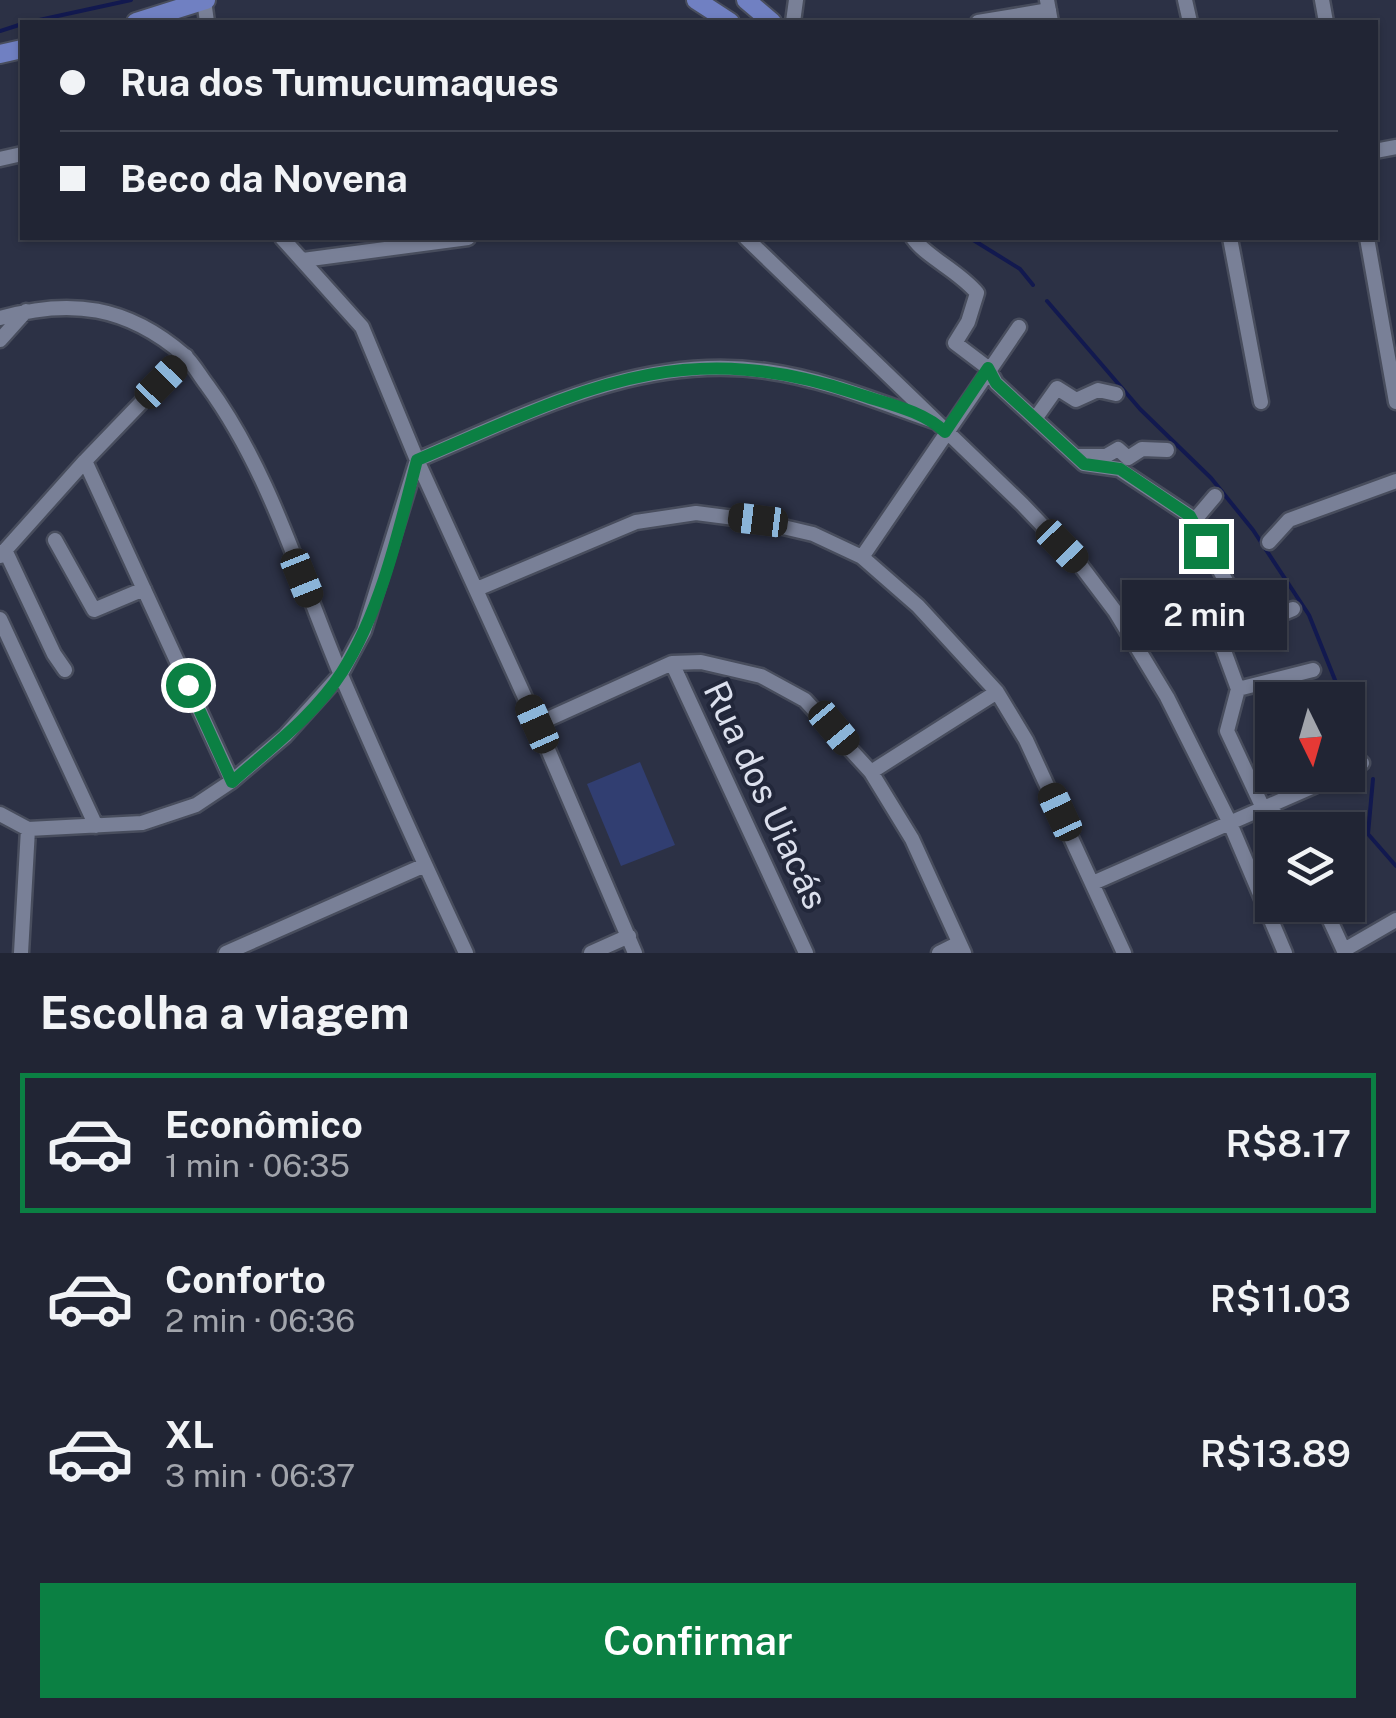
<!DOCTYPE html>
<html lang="pt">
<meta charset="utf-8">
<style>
body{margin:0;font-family:"Public Sans",sans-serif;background:#292d3c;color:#f1f3f6;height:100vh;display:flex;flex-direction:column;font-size:38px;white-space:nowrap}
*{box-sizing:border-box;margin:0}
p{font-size:32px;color:#a2a5ac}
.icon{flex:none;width:55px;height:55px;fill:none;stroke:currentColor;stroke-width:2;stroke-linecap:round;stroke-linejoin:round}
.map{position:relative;height:953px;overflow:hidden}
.drawer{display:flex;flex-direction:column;background:#212534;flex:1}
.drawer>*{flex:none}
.guide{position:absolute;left:20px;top:20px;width:1358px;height:220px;border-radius:0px;box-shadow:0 2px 8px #0004,0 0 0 2px #3e424f;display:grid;align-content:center;height:220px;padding:0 40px;background:#212534}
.needle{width:65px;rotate:175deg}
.controls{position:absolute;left:1255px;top:682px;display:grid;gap:20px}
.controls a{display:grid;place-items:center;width:110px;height:110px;border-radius:0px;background:#212534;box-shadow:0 2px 8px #0004,0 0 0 2px #3e424f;font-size:50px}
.end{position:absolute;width:45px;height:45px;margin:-22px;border:12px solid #0b8043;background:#fff;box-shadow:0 0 0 5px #fff}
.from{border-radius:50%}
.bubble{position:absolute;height:70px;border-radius:0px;background:#212534;box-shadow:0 2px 8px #0004,0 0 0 2px #3e424f;font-size:32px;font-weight:600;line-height:70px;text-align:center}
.car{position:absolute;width:30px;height:60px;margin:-30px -15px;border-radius:12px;box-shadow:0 0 8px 2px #0007;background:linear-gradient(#222 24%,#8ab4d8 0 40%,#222 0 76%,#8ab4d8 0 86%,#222 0)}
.guide b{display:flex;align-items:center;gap:35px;height:95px;font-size:38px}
.guide b+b{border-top:2px solid #3e424f}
.guide i{width:25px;height:25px;background:#f1f3f6}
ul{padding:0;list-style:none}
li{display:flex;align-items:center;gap:30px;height:140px;margin:0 20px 15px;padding:0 20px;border:5px solid transparent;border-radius:0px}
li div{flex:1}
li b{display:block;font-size:38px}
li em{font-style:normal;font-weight:600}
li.active{border-color:#0b8043}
li>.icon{width:90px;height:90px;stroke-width:1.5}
h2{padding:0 40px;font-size:45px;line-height:120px}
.primary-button{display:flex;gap:20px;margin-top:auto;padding:20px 40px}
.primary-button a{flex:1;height:115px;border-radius:0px;background:#0b8043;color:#fff;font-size:40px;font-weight:600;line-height:115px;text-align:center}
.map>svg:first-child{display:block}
</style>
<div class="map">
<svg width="1396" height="953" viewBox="0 0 1396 953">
<rect width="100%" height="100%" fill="#2c3145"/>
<path fill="#313e71" d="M640,762L675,845L621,866L587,784Z"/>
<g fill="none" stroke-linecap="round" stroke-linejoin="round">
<path stroke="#12194f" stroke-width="4" d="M30,22L131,0
M0,31L22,24
M970,238L1020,269L1033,285
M1047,301L1140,409L1211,478L1253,530L1309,615L1343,700
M1348,710L1362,746
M1373,779L1368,834L1396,866"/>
<g stroke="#484d5d" stroke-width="19">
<path id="minor" d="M204,0L207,22
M1047,0L1051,22
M1185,0L1190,22
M1322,0L1326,22
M793,22L796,0
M978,22L1049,10
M1375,151L1396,147
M0,159L22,154
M282,238L362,327L417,460L537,724L635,953
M746,238L1022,504L1081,566L1115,611L1167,697L1229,821L1285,953
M913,238C926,257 959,271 977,293L968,322L955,343L988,368L996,383L1084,464L1119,469L1190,516L1233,594L1235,606L1213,621L1238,689L1227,731L1263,808L1283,819L1288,830
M1230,238L1261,402
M1367,238L1396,402
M303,260L468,238
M0,318C71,298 127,306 184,355C193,363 200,376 207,385C270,471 300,578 341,675C381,768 423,861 466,953
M0,340L26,311
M1035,419L1057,388L1076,400L1098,390L1116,394
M1077,456H1106L1118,449L1128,458L1142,449L1167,450
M85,461L232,781
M1193,522L1215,496
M55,540L94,610L144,589
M1269,542L1289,520L1396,481
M5,550L54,654L65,670
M0,556L85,461L186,356
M862,557L1019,327
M477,589L636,522L696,513L758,521L813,534L862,557L918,606L997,692L1026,740L1124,953
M0,619L96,826
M1220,640L1293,609
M672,663L806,953
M1238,689L1313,670
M537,724L672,663L701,662L761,676L805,700L871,772L912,839L964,953
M1348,771L1362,763
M871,772L997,692
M0,814L28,829L142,823L196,805L232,781L285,736L341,674L364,631L417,460C529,413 641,353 766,371C824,379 879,402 934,421
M1093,883L1339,775
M1323,905L1345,953
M1344,950L1396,920
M21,953L28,829
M226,953L425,865
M591,953L629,936
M939,953L959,943"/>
</g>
<g stroke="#484d5d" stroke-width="22">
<path id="major" d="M696,0L730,22
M746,0L772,22
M136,22L206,0
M0,54L22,49"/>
</g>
<use href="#minor" stroke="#798097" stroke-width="14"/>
<use href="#major" stroke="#7080c2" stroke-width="18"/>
</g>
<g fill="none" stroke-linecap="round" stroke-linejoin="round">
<path stroke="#0b8043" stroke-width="12" d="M188,685L232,782C270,748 314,716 342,672C381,610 399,530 417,460C578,392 677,334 855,393C884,403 923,410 945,432L988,368L996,383L1084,464L1120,469L1190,516L1206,546"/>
</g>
<g text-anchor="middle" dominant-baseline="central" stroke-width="8" stroke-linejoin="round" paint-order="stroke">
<g font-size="35" fill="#dce0ed" stroke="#22273a">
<text transform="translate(766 795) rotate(65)">Rua dos Uiacás</text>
</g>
</g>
</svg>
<div class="controls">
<a><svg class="needle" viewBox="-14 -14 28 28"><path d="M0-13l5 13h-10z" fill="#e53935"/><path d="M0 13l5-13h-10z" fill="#a2a5ac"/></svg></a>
<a><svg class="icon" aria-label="layers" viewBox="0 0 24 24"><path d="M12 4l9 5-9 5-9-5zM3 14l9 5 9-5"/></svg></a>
</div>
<i class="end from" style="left:188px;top:685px"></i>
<i class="end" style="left:1206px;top:546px"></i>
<div class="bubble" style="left:1122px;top:580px;width:165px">2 min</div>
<i class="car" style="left:161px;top:382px;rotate:44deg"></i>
<i class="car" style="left:758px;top:520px;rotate:277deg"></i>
<i class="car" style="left:1062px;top:546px;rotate:136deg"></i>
<i class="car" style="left:302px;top:578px;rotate:158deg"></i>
<i class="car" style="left:537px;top:724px;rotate:336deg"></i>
<i class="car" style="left:834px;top:728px;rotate:140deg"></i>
<i class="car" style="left:1060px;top:812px;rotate:335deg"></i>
<div class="guide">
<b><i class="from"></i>Rua dos Tumucumaques</b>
<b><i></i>Beco da Novena</b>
</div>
</div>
<section class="drawer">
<h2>Escolha a viagem</h2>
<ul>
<li class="active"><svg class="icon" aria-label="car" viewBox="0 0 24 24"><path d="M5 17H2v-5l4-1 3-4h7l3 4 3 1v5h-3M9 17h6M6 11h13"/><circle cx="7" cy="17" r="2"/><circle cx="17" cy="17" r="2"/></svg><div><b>Econômico</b><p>1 min · 06:35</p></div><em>R$8.17</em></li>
<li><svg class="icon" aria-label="car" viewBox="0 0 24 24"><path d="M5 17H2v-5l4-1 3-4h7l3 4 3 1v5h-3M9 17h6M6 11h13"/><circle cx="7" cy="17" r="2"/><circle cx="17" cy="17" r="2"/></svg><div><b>Conforto</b><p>2 min · 06:36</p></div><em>R$11.03</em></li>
<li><svg class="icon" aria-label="car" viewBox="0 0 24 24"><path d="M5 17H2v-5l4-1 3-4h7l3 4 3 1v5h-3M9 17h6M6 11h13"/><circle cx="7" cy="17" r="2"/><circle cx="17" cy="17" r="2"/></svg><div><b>XL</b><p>3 min · 06:37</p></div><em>R$13.89</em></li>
</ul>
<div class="primary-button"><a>Confirmar</a></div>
</section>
